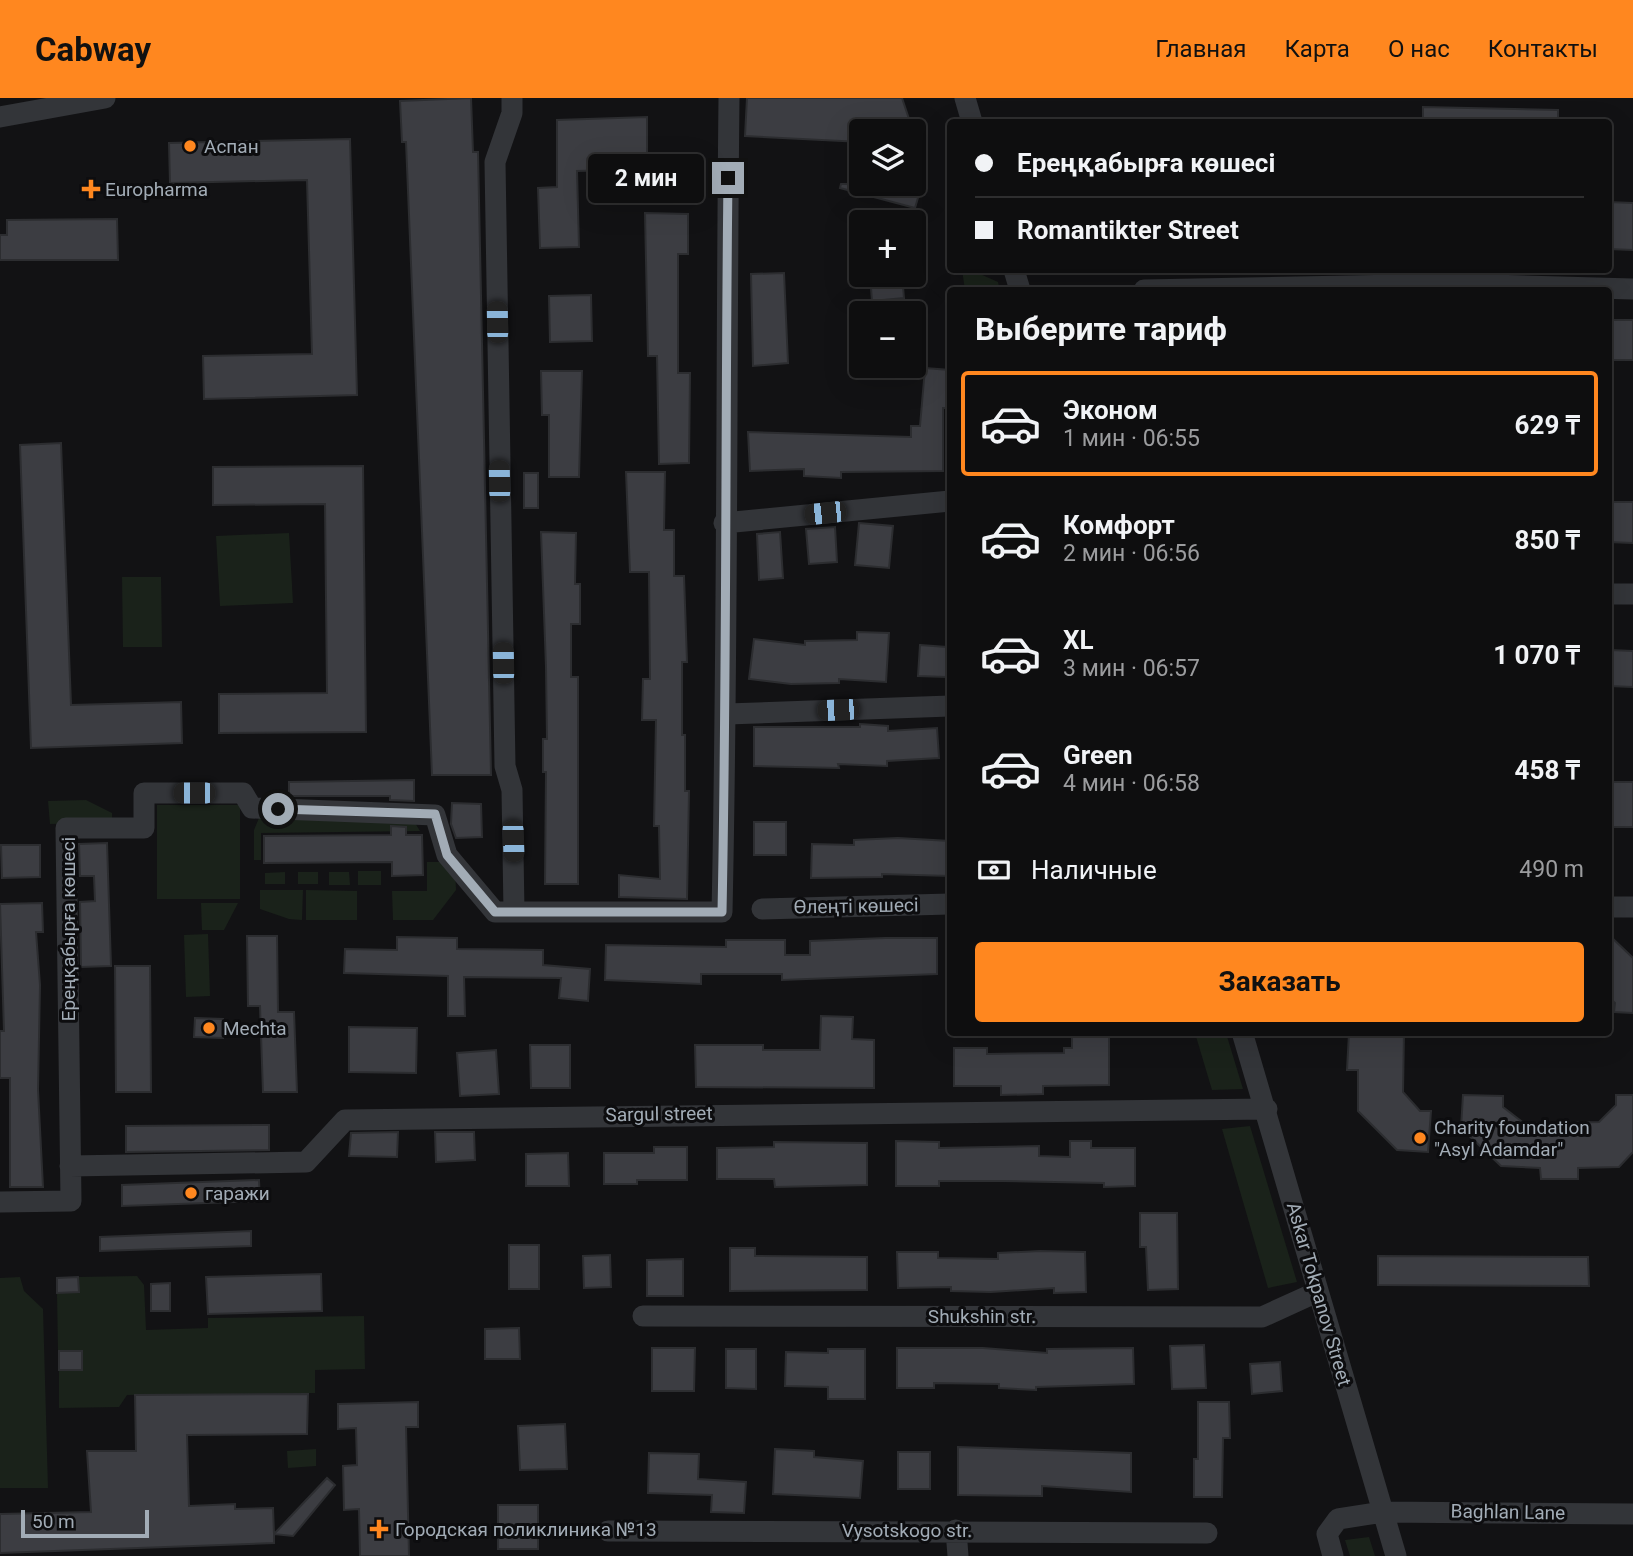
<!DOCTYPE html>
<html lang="ru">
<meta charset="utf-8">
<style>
body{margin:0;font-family:Roboto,sans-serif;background:#171718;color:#f1f3f6;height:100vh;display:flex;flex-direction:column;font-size:26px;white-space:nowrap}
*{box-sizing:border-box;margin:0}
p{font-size:23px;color:#9b9c9e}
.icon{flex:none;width:38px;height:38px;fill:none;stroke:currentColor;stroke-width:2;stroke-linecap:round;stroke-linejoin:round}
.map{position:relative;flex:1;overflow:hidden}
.drawer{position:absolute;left:947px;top:189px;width:665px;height:749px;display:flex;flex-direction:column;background:#0e0e0f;border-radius:7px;box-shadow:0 7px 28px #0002,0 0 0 2px #2e2e2f}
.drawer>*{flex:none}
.hud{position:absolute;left:947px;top:21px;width:665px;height:154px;border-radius:7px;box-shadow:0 7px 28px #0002,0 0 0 2px #2e2e2f;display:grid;align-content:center;height:154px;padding:0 28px;background:#0e0e0f}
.controls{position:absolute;left:849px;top:21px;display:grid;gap:14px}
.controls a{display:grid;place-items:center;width:77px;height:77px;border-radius:7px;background:#0e0e0f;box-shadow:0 7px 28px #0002,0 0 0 2px #2e2e2f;font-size:35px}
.scale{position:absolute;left:21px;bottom:18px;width:128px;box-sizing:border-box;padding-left:7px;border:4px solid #a2acb6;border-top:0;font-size:19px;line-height:24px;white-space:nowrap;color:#a2acb6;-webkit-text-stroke:5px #0d0d0f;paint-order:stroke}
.end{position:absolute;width:32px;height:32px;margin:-16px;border:9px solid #a2acb6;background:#111;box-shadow:0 0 0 4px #111}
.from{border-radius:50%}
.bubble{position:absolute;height:49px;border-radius:7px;background:#0e0e0f;box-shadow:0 7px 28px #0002,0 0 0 2px #2e2e2f;font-size:23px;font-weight:700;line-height:49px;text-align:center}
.car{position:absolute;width:21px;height:42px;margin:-21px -10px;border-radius:9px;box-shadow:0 0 5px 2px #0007;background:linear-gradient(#222 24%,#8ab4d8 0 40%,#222 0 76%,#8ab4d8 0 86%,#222 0)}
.hud b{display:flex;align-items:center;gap:24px;height:66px;font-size:26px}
.hud b+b{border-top:2px solid #2e2e2f}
.hud i{width:18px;height:18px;background:#f1f3f6}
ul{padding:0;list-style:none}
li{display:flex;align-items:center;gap:21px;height:105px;margin:0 14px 10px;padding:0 14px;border:4px solid transparent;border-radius:7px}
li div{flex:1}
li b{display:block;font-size:26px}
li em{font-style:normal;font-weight:700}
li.on{border-color:#ff871f}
li>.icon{width:63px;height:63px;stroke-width:1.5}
h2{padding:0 28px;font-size:32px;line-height:84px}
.pay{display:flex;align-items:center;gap:18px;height:77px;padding:0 28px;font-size:26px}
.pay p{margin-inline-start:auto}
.primary-button{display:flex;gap:14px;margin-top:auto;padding:14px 28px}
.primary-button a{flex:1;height:80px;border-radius:7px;background:#ff871f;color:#111;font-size:28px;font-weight:700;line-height:80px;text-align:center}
header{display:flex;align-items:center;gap:42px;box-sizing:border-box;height:98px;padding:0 35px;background:#ff871f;color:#111}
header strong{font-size:33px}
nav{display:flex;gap:38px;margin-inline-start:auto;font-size:24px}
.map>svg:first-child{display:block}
</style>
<header>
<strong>Cabway</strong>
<nav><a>Главная</a><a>Карта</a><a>О нас</a><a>Контакты</a></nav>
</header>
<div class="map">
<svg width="1633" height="1458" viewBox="0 0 1633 1458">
<rect width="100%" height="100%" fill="#121214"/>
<path fill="#1a221a" d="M962,172H971L998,184L1000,192H965Z
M289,435L293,505L220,508L216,438Z
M122,479H161L162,549H123Z
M86,702L112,715V724L50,726L48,703Z
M157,707H240V801H157Z
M409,715L420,733L261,735V762H254V732L259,720Z
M427,764H446L455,770L456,792L433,822H393L392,793H427Z
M358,773H381V787H358Z
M285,774V786H265V775Z
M298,774H318V786H298Z
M329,774H349L350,787H329Z
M260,792H303L302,822L289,821L260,811Z
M306,792L357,793V822H306Z
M201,805H238L224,832H202Z
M208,836L210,898L186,899L184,837Z
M1195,935H1226L1243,991L1212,992Z
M1250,1028L1297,1184L1268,1190L1222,1031Z
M137,1178L144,1187L146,1232L208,1230V1220L364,1218L365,1271L315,1272V1295L127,1297L119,1309L59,1310V1272H82V1253H58L57,1195L79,1194L78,1179Z
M20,1179L24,1193L43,1211L48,1390H0V1180Z
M316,1351V1368L288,1370L287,1353Z
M1369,1439L1375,1458H1350L1345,1442Z"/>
<path fill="#3c3d42" stroke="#2c2d30" stroke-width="2" d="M471,0L473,54H478L491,677H432L406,44H402L400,3Z
M747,0H902L913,33H861V44L745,38Z
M1423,9L1558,12V24H1423Z
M647,19V71L577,73L579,149L540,150L538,90L557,89V22Z
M350,41L357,297L204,301L203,258L312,256L307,82L170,85L169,45Z
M841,86H922L915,110L840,90Z
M1608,104L1633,105V152L1608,151Z
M645,115L688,116V156H678V275H690L689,365L659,366L657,258H648Z
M117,121L118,162H0V137H7V122Z
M784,175L788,265L753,268L751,176Z
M870,177H902L904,200L872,203Z
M591,197L592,243L550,244L549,198Z
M1608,222H1633V262H1608Z
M925,270L950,272L948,310H943V373L841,374V380L804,378V371L750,373L748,334L911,339V328H920Z
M541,273H582L579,379H549V317H542Z
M61,345L71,607L181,604L182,645L31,650L20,347Z
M363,368L366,634L219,635V596L327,595L325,406L213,407V369Z
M626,374H665L664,432H674V478H684L687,564H682V637H685V693H689L687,801L619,799V777L660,781L659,728H654L656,622H642L643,581H650L649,474H630Z
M524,375H538V410H524Z
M1608,404H1633V445L1608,444Z
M859,425L893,428L889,470L855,467Z
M835,429L837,464L809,466L806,431Z
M541,434L576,435L575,486H580V526H571V579H578V786H545L546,674H543V641H547L546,569Z
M780,434L783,480L759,482L757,436Z
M857,534L889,535L886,584L839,581V585L791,586L749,581L754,541L805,547V543L857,542Z
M920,547L947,549L946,579L918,578Z
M1610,552L1633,553V589L1609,588Z
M860,626L888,628V633L937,630L939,660L887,663V668L838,666L839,670L754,668V629H860Z
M414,682V703L390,702V698H289V684Z
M1608,684H1633V729H1608Z
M452,705L481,706L482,739L456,740L451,726Z
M754,724H786V757H754Z
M391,728L406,729V737H422L423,777L392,778V764L264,765V738L391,737Z
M898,740L950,743V778L882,776V779L811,780L812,746L854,747V742Z
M107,745L111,868L81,869L80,804L95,803L94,778H80L79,746Z
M1,747H40V779L2,780Z
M42,805L43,834H36L40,887L38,992L43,1089H10V980H0V933H4L0,806Z
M1608,836L1633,860V915L1614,914L1615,905L1608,899Z
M247,838H277L278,914H294L297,994H263L260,908H248Z
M397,839L457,840V851L543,852V867L590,871L588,903L559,900L561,880L464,879L465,918H448V878L344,875L345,851L397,852Z
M885,840H937V876L782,882V876H701V886L605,882L606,847L726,849V842H785V857H810V843Z
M115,868H150L151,994H116Z
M821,918L853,919L852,941L874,942V990L696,989L695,947H763V952H820Z
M195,920L223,921V940L194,939Z
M349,929L417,930L416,975L349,974Z
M1072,934H1109V987L1043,988V996L1001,997V988H954V950H987V956L1064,955V950H1072Z
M1404,934L1403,994L1420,1013H1431L1428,1054L1397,1052L1358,1013V972H1347L1349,935Z
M530,947H570V990H531Z
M496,952L499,996L460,998L457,955Z
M1463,997L1503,998V1009L1525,1026L1599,1024L1616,1007V997H1633V1054L1619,1069L1578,1070V1081H1541L1540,1070L1501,1068L1461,1030Z
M269,1027V1052L126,1054V1028Z
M398,1034L397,1059L349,1058L351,1035Z
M435,1034H474L475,1062L436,1064Z
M896,1043L939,1044V1050L1039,1048V1058L1070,1059V1043H1091V1050H1135V1088L1104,1089V1085L1002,1083H939V1088H896Z
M774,1044L867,1045V1087L775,1089L774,1081H717V1050L774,1049Z
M654,1049H687V1082H637V1086H604V1055H654Z
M568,1055L569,1088H526V1056Z
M259,1082L260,1103L122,1108V1087Z
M1140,1115H1177L1178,1191L1148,1192L1146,1149H1140Z
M251,1133V1148L100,1153V1139Z
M509,1147H539V1191H509Z
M730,1150H755V1158L867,1159V1192L730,1193Z
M1040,1153L1085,1154L1086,1194L1054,1195V1190L991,1194L951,1193V1189L898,1190L897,1154H938V1160L998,1161V1155Z
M610,1157L611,1189L584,1190L583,1158Z
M1378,1158L1588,1159L1589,1188L1378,1187Z
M683,1161V1198H647V1162Z
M321,1176L322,1213L208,1216L206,1179Z
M78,1179L79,1194L57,1195V1180Z
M170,1185V1213H151V1186Z
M519,1230L520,1261H485V1231Z
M1204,1247L1206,1290L1172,1291L1170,1248Z
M652,1250H695L694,1293H652Z
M897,1250H983L1047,1255V1251L1133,1250L1134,1286L1036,1289V1292L999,1290V1286L934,1285V1290H897Z
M726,1251H756V1291L726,1290Z
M828,1251H865V1301H828V1289L785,1288L786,1254L828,1255Z
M59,1253H82V1272H59Z
M1280,1264L1282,1293L1252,1296L1250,1266Z
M308,1296L307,1336L187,1337L189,1408L235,1406V1411L273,1410L274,1436L327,1380L335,1387L293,1438L274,1436V1445L0,1455V1416L91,1414L87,1353H136L135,1297Z
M418,1304V1329H406L409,1458H360L359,1411L344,1412L343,1368L357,1367L356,1330L338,1331V1306Z
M1198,1304H1229L1230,1340H1223L1222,1399H1194V1361H1198Z
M565,1326L567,1371L520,1372L518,1328Z
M958,1349L1131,1355V1394L1042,1388V1398L958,1397Z
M775,1351L814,1353V1359L863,1363L860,1400L773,1396Z
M898,1354H930V1391H898Z
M649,1355L699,1356L698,1381L746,1384L744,1415L711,1414L712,1397L648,1395Z
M498,1407H538V1451H498Z"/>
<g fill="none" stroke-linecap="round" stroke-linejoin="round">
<path stroke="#333539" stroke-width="21" d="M512,0V15L495,64L505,668L512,692L514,814
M965,0L972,24
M0,19L105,0
M1014,172L1020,192
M1144,192L1453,186L1633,191
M724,425L950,403
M1608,496H1633
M727,616L950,608
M1608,809H1633
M762,811L950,806
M1242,934L1396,1458
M70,1068L306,1064L345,1022L1267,1011
M0,1104L71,1103L66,730H144V695H243L252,710L435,717L447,757L495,814H722C728,542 726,271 729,0
M643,1218L1262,1219L1317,1194
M956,1432L958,1458
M608,1433L1207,1435
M1333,1458L1327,1436L1338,1421L1383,1414L1633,1416"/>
</g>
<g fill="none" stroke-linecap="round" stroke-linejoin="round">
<path stroke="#a2acb6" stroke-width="9" d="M278,711L435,716L447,757L495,814H722C727,569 725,324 728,80"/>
</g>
<g fill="#ff871f" stroke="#0d0d0f" stroke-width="2.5">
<circle cx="190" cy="48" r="7"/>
<path d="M87.5 80.5h7v7h7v7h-7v7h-7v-7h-7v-7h7z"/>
<circle cx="209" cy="930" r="7"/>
<circle cx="1420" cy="1040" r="7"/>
<circle cx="191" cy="1095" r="7"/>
<path d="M375.5 1420.5h7v7h7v7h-7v7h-7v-7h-7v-7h7z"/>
</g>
<g text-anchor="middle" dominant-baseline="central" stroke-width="6" stroke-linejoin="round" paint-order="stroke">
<g font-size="19" fill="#a2acb6" stroke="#0d0d0f" text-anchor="start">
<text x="204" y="48">Аспан</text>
<text x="105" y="91">Europharma</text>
<text x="223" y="930">Mechta</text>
<text x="1434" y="1029">Charity foundation<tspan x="1434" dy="22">"Asyl Adamdar"</tspan></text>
<text x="205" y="1095">гаражи</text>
<text x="395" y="1431">Городская поликлиника №13</text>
</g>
<g font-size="19" fill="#a2acb6" stroke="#0d0d0f">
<text transform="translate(856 808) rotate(-1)">Өлеңті көшесі</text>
<text transform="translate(68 831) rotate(-90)">Ереңқабырға көшесі</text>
<text transform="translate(659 1016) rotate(-1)">Sargul street</text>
<text transform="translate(1319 1196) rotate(74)">Askar Tokpanov Street</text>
<text x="982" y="1218">Shukshin str.</text>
<text transform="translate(1508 1414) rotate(1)">Baghlan Lane</text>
<text x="907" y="1432">Vysotskogo str.</text>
</g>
</g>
</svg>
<div class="controls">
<a><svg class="icon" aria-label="layers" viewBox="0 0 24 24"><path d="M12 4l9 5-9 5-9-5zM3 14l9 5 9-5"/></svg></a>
<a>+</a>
<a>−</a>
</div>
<div class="scale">50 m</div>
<i class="end from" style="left:278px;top:711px"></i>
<i class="end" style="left:728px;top:80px"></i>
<div class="bubble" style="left:588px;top:56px;width:116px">2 мин</div>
<i class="car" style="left:497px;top:224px;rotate:359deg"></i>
<i class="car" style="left:499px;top:383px;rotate:359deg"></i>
<i class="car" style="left:825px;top:415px;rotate:264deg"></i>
<i class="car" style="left:503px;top:565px;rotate:359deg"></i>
<i class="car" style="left:838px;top:612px;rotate:268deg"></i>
<i class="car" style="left:194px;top:695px;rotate:270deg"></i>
<i class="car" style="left:513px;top:743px;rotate:178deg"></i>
<div class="hud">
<b><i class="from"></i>Ереңқабырға көшесі</b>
<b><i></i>Romantikter Street</b>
</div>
<section class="drawer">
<h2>Выберите тариф</h2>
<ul>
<li class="on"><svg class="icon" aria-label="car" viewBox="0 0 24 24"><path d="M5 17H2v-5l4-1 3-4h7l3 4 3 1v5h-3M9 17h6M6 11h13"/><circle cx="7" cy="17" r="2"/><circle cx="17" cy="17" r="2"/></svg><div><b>Эконом</b><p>1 мин · 06:55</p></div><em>629 ₸</em></li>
<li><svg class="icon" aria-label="car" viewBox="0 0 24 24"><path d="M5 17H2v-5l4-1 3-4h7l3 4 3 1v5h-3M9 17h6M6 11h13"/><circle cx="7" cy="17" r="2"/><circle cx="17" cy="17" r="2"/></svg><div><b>Комфорт</b><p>2 мин · 06:56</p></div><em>850 ₸</em></li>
<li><svg class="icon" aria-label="car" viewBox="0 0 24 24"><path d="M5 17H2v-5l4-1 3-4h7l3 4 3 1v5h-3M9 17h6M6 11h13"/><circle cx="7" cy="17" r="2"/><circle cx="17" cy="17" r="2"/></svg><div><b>XL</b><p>3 мин · 06:57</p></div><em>1 070 ₸</em></li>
<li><svg class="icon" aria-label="car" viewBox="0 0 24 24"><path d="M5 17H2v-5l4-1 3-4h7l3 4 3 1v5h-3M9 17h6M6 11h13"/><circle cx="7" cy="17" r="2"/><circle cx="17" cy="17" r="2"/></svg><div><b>Green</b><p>4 мин · 06:58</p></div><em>458 ₸</em></li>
</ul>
<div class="pay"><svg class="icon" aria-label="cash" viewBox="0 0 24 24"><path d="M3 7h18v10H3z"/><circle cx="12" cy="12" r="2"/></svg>Наличные<p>490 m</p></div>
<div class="primary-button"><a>Заказать</a></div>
</section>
</div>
